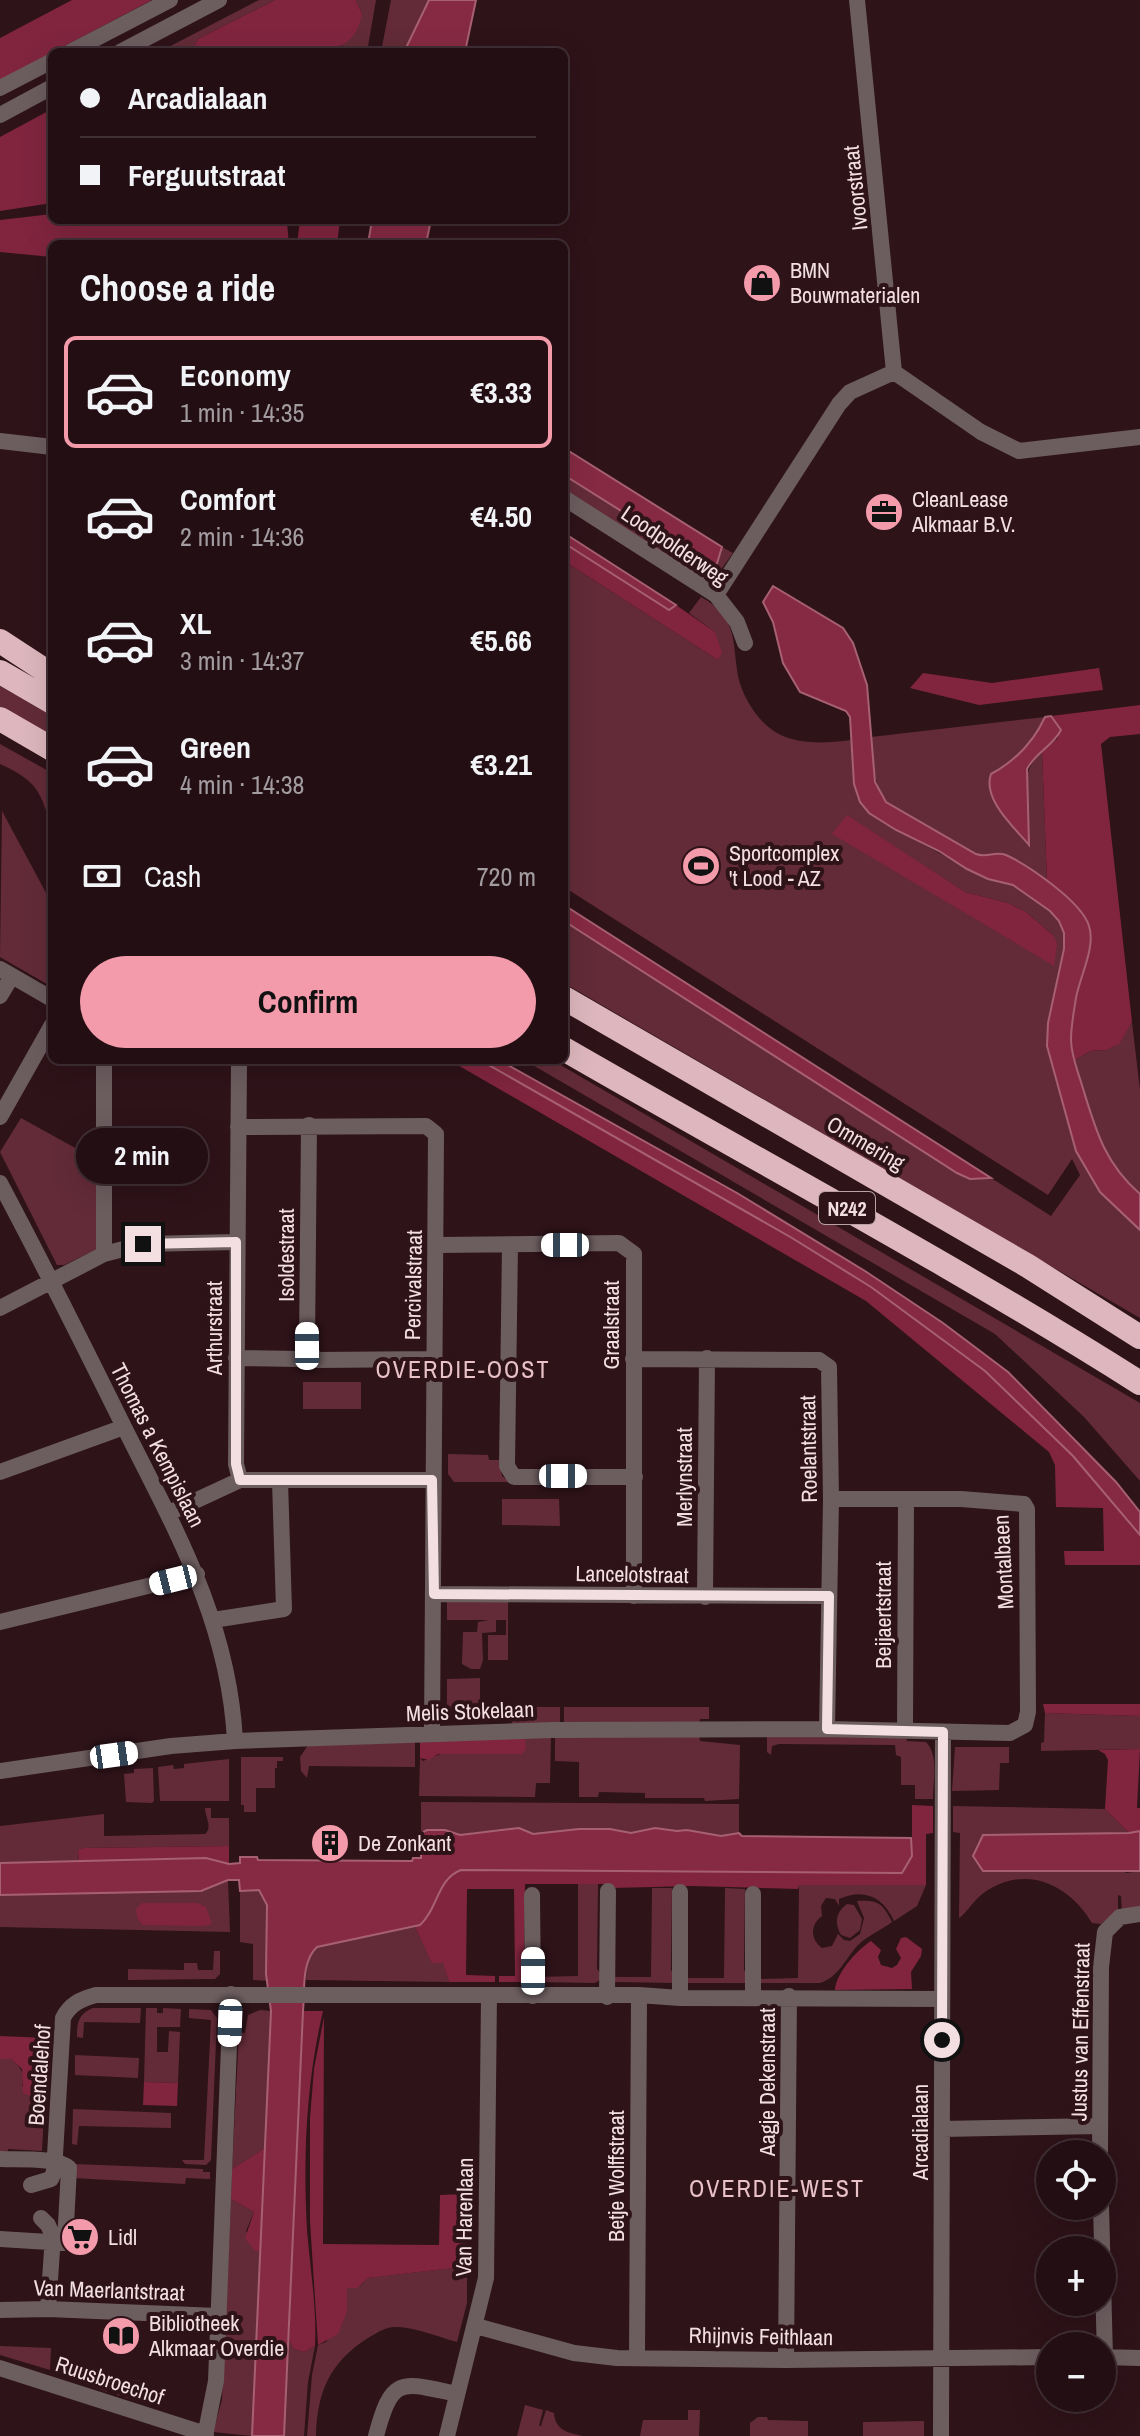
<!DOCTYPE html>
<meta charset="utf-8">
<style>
body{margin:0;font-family:"Archivo Narrow",sans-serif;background:#2e1c21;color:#f1f3f6;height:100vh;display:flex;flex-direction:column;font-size:30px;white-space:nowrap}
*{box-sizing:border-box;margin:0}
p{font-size:26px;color:#a29ca0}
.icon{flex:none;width:44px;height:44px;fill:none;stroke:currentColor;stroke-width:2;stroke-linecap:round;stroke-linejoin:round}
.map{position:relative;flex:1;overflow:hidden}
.drawer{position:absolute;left:48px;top:240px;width:520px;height:824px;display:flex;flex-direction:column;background:#220e13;border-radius:12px;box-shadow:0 8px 32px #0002,0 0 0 2px #3f2e33}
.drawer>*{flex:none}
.top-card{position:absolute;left:48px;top:48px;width:520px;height:176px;border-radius:12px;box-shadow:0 8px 32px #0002,0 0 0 2px #3f2e33;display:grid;align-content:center;height:176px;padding:0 32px;background:#220e13}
.fabs{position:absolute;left:1036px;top:2140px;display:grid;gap:16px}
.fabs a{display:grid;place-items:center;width:80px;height:80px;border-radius:50%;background:#220e13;box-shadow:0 8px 32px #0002,0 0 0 2px #3f2e33;font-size:40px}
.end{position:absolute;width:36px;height:36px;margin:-18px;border:10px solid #f3dfe2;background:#111;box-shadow:0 0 0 4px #111}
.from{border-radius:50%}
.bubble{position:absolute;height:56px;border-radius:28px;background:#220e13;box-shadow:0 8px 32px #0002,0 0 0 2px #3f2e33;font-size:26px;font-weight:700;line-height:56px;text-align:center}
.car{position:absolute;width:24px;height:48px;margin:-24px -12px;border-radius:10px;box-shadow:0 0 6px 2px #0007;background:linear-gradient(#fff 24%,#345 0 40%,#fff 0 76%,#345 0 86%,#fff 0)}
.top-card b{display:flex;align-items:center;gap:28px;height:76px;font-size:30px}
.top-card b+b{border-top:2px solid #3f2e33}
.top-card i{width:20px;height:20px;background:#f1f3f6}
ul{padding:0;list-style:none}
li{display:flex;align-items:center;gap:24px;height:112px;margin:0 16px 12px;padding:0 16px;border:4px solid transparent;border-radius:12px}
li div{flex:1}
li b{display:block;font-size:30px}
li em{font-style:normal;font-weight:700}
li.on{border-color:#f39aab}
li>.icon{width:72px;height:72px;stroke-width:1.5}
h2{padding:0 32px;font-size:36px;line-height:96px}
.pay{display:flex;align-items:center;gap:20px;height:88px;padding:0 32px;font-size:30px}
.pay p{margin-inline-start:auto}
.action{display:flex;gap:16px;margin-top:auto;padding:16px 32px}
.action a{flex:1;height:92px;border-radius:48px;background:#f39aab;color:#111;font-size:32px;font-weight:700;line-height:92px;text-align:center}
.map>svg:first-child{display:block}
</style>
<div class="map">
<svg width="1140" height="2436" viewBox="0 0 1140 2436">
<rect width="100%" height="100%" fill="#2e1319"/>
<path fill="#632b38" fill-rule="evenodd" d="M259,0H275L198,39L194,46L195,52H159Z
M356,0H376L367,52H321L342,46L362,14Z
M391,0H429L404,52H381Z
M564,475L714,570L722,547L733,553L717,575L709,582L564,490Z
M564,561L718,660L715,632L689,613L701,597C738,617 732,641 738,676C741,690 748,703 756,714C781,747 815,744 852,740L857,795L896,830L988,879L1013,885L1051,911L1059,921L1064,933V949L1048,1023L1076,1151L1100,1192L1140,1230V1318L564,983V921L970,1179L991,1178L1051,1216L1080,1175L1072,1159L1048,1195L564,887ZM847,816L965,892L1008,903L1026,912L1053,935V965L833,834Z
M0,686L52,716V739L0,708Z
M1045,717C1034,741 1015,761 991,774L1002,811L1028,844C1027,812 1016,774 1042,751L1047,882L997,853L984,857L976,854L897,810C872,793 873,765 871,737Z
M0,744L52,773V830C41,791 37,781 0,764Z
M2,811L52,904V938L48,948L52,950V987L0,957Z
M1132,1022L1140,1090V1194C1098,1158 1090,1111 1075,1060L1090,1051L1106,1050L1118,1044Z
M524,1060H552L1140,1403V1481L1084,1417L995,1334Z
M21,1118L97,1160L99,1248L64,1265H57L0,1152Z
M303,1382H361V1409H303Z
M448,1454L488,1455L489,1460H499L502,1476L510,1482H454L448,1474Z
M502,1499H559L560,1526L502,1525Z
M447,1602H508V1660H488V1635H506V1620H496V1632L482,1633L483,1660L480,1669H471L462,1664L463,1632H477L478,1622L489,1620H447Z
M480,1678V1705H470V1711H447V1679Z
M512,1707H560V1723L512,1724Z
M564,1707H709V1719H700L699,1724L564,1723Z
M1045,1713L1140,1716V1749L1041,1751V1743L1044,1742Z
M551,1735L550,1783H536L535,1797L419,1796L420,1758L423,1761C462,1744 509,1736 551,1735Z
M555,1735L699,1736L700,1741L740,1745L739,1799L705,1801L704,1798H645V1793L599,1792L598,1797H579V1762L555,1761Z
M767,1737H906L907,1741L926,1742C939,1755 933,1781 933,1799H915V1785H901V1757L896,1755L895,1745L779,1744L772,1746L771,1755L767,1752Z
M415,1741V1767L309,1766L307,1778L301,1771L300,1757L308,1745Z
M955,1747H1009V1763H1000L999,1790L952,1791Z
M241,1757H283V1761H277V1768H275V1788H256V1812H244V1805H241Z
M229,1759V1801H160L158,1767L173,1765L174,1769L184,1768V1764Z
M153,1768L154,1801L152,1803L126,1802L124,1774L134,1773V1769Z
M421,1802L739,1804V1833L721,1836L687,1830L677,1831L655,1828L631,1833L610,1829H579L532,1834L525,1830L477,1832L460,1835L445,1830H427L421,1833Z
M953,1806L1105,1809L1129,1833L1082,1834L1126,1873L1140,1871V1911L1122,1913L1121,1896L1118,1895V1910L1101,1924L1092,1923C1069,1884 1026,1864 985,1892C974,1899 967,1913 959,1918L960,1833L953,1832Z
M205,1808H211V1818H229V1846L83,1848L78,1851L79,1861L0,1863V1826L104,1814V1836L205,1834C213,1827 205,1817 205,1808Z
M228,1880L230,1932L0,1927V1895L201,1891Z
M578,1884H598L597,1969L601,1974L600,1980L595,1983L537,1982V1977L578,1976Z
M799,1885H926L917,1906L894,1921C883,1896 863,1888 839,1899V1906L835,1899L826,1898L821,1906L822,1916C810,1925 810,1939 822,1948L832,1946L838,1934L844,1940L850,1941L860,1934L864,1918L857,1901C877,1900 882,1902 892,1922C881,1930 867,1936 858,1945C845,1959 839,1977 820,1983H758V1979L798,1978Z
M652,1888H672L671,1970L676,1976V1983L614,1982L611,1977H651Z
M725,1888L745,1889L744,1970L749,1976V1983H685V1978H724Z
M259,1890L267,1905L268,1981L253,1980V1944L240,1942V1891Z
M847,1904L854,1905L862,1919L860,1930L850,1938L841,1935C834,1923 836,1912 847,1904Z
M415,1927L432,1962H443L449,1982L306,1980L307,1957L317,1947Z
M214,1951H220V1974L215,1979L128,1980V1969L184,1970V1963H197L198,1970H213Z
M93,2008H141L140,2023L84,2022L83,2038L77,2037C77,2023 78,2014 93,2008Z
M146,2008H157V2013H163V2008L181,2009L180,2027H157V2052H168L169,2031L180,2032L178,2083L144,2082Z
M189,2009L211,2010L217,2018L211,2160L206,2165L185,2164L182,2160H204L211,2020L189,2018Z
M260,2010L271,2011L265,2148L232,2169L239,2032L245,2033L248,2015Z
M75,2055L139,2058L138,2078L75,2075Z
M0,2059H11C21,2068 25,2072 22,2086L43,2095L45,2093L42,2151L8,2149L7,2155H0Z
M73,2109L171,2113V2128L79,2126L77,2145L72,2144Z
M74,2164L203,2169V2172H210V2179L186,2178L185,2184L73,2178Z
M231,2199L254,2212L246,2231L260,2252L252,2436L213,2432L222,2400Z
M467,2263V2303L457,2342C438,2337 415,2327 397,2327C387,2326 376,2333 368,2338C330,2362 317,2392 316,2436H307L312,2375L318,2345L326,2342L347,2311V2288L362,2284L367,2278L461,2267Z
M289,2340L294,2349L304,2352L315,2346L308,2382L304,2436H284Z
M0,2346L51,2348L50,2370L0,2355Z
M69,2378L145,2381V2403L117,2395L118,2389L109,2386L107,2392Z
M525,2405L543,2410L539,2426H541L546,2410L554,2413C555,2430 568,2433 583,2436H517Z
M688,2410H700L699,2436H640L643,2420H688Z
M758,2417H767L768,2420L808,2421V2436H750V2423Z
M924,2421V2436H863V2422Z"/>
<path fill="#81253f" d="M72,0H152L0,80V38Z
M275,0H356L362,14C359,27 356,36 344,44C321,59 225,52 195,52L194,46L198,39Z
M52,109V203L0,211V137Z
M52,214V220L287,223L289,244H52V257L0,252V220Z
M300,220H340L337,244H297Z
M564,543L668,610L676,605L715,632L722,652L718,660L564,561Z
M1099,668L1103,690L979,705L910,688L923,673L992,683Z
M1140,705V734L1110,737L1101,744L1132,1022L1119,1044L1106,1050L1090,1051L1075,1060L1070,1039L1077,994L1076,905L1047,882L1042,751L1057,739L1061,730L1051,716Z
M847,815L965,892L1008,903L1026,912L1053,935L1057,943L1054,966L832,834Z
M449,1060H480L792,1238L871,1287L985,1371L1073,1456L1140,1535V1565H1065L1064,1551H1104L1103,1508L1056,1507L1055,1465L1049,1452L866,1301Z
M1043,1704H1140V1716L1045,1713Z
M521,1736L525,1739L526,1749L522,1754H438L429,1760L420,1758V1741Z
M1140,1749L1137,1808H1140V1831L1129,1833L1105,1809L1108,1760L1105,1754L1098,1750Z
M912,1805L933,1806V1833L926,1834V1885H799L798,1889L693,1886L611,1888L610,1884H525L524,1969L528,1982H499V1976H515L514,1889H467L466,1975L495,1976V1982H449L443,1963H432L415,1927C439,1915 435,1879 461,1870L902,1872L912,1856Z
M229,1846V1864L206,1858L79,1861L78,1850L83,1848Z
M142,1903H197L206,1907L212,1924L204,1926L142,1925L137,1917L136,1909Z
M906,1937L922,1949L921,1956L911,1972L912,1989L835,1990C836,1973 857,1950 871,1941L881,1950L878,1957L881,1965L892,1968L897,1965L901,1958L896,1949L901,1938Z
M303,2011H323C306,2083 303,2157 307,2230C310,2268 317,2308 315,2346L304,2352L294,2349L289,2340Z
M324,2017L323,2244L439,2245L440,2195L466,2194L467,2263L462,2267L368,2278L357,2288H347V2311L338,2334L318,2345L310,2221V2118L314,2069Z
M0,2036L47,2038L43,2095L35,2098L23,2093L22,2069L11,2059H0Z
M144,2082L178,2083L177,2106L143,2105Z
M265,2148L260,2252H259L253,2249L245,2238L254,2212L231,2199L232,2169Z"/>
<path fill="#862a43" stroke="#a76073" stroke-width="2" d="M429,0H476L465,52H404Z
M372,220H431L426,244H368Z
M564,448L722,547L715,570L564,475Z
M564,533L676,605L669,610L564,543Z
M773,586L843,628L853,643L867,685L875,782L886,802L976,854C987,858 995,851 1006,855C1028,865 1082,902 1089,926C1096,947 1080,976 1076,998C1074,1011 1071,1026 1071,1040C1071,1054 1077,1069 1081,1082C1095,1127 1103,1162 1140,1194V1230L1100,1192L1076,1151L1047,1046L1048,1023L1064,949V933L1059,921L1050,911L1013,885L988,879L967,869L939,851L896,830L869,813L860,802L854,784L850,717L846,711L800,692L783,663L773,622L763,602Z
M1051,716L1061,730C1053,746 1035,753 1027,769L1029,845C1014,827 982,799 991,774C1015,761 1034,741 1045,717Z
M564,905L991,1178L970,1179L957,1173L564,921Z
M480,1060H499L737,1193L865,1271L943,1323L1008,1372L1116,1482L1140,1512V1535L1073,1456L985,1371L871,1287L792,1238Z
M519,1828L533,1834L579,1829H610L631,1833L655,1828L677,1831L687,1830L721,1836L739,1833L742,1836L911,1838L912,1856L902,1873L461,1870C437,1879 438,1909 420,1925L317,1947C301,1962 305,1990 303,2011L284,2436H252L271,2011L266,1974L267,1905L259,1890L240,1891L239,1880H228L201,1891L0,1895V1863L206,1858L229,1864L240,1863V1857H257L258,1860L412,1861L413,1858H421V1833L427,1830H445L460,1835Z
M1140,1831V1871H983L973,1856L983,1835L1129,1833Z"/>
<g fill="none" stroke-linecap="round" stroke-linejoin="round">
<path stroke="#6c5d5f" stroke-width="16" d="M857,0L894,372
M70,52L170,0
M120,52L219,0
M0,88L52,61
M0,115L52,87
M894,372L981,432L1019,451L1140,437
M0,441L52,447
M564,498L716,595L737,622L745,643
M716,595L839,404L850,392L894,372
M0,969L52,999
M0,996L12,976
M104,1060V1254
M239,1060L236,1464L240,1480
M0,1117L52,1025
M309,1125L307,1346L316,1360L434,1359
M238,1127L426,1126L436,1134L432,1734
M0,1183C42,1262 82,1342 122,1423C174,1527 229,1621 235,1741
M437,1245L619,1243L634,1254V1596
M510,1245L507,1466L514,1477H635
M0,1308L104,1254L143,1244L236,1242
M236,1358L300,1359L311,1353
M633,1359L819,1360L829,1367L831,1499L827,1729
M0,1472L124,1427
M169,1513L240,1480H432
M434,1594L829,1596
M705,1597L707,1358
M213,1620L284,1609L280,1481
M0,1622L197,1574
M905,1731L906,1499
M0,1771L171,1746L235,1741L552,1730L827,1729L1010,1733L1025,1725L1028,1712L1027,1509L1024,1504L961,1499H831
M532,1895L533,1996
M753,1996V1894
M607,1997L608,1891
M680,1998V1892
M942,2129L1100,2126
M1100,2154L1101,1967L1105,1932L1120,1917L1140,1914
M0,2159C18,2160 57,2157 69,2168L65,2243L0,2239
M31,2185L51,2179L54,2172L63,2018C70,2004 81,1999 96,1995H639L680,1998L942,1999
M1101,2206L1105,2357
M41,2218L48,2225L53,2236L48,2309
M0,2310L48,2309L217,2316
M476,2326L574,2353L617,2358L786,2360L1050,2357
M637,2357L639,1995
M1102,2357L1140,2358
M786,2360L789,1996
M0,2368L206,2434
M205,2436L216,2381L231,1994
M376,2436C392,2375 401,2382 457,2394
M447,2436L486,2278L489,1995
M941,2436L943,1732"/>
<path stroke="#ddb7bd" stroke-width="24" d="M0,641L52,675
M0,672L52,702
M0,719L52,749
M564,998L1028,1266L1140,1337
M564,1049C756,1160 952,1264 1140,1383"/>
</g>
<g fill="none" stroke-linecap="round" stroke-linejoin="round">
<path stroke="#f3dfe2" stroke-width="10" d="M143,1244L236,1242V1464L240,1480H432L434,1594L829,1596L827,1729L943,1732L942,2040"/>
</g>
<defs>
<g id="shop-disc" transform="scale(2)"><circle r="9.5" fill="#f39aab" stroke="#2e1319"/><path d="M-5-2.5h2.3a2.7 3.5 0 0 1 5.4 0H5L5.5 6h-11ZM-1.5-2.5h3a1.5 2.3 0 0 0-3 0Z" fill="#111"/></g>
<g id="office-disc" transform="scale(2)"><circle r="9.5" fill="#f39aab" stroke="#2e1319"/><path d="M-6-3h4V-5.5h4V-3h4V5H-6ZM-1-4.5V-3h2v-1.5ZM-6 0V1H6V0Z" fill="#111"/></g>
<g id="stadium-disc" transform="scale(2)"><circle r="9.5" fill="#f39aab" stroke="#2e1319"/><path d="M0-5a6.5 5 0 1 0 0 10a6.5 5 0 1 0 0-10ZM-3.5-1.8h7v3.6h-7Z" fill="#111"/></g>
<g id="building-disc" transform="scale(2)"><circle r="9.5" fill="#f39aab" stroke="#2e1319"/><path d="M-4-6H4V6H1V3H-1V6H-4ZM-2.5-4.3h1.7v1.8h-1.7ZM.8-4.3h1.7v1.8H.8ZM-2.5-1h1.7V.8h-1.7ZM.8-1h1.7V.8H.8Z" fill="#111"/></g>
<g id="supermarket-disc" transform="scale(2)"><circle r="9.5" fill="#f39aab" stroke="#2e1319"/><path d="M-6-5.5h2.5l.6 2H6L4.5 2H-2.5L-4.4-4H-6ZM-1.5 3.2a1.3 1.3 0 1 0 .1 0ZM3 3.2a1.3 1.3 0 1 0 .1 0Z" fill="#111"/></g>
<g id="library-disc" transform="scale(2)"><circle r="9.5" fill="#f39aab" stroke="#2e1319"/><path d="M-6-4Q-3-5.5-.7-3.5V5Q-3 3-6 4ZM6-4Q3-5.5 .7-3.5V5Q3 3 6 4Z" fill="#111"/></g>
</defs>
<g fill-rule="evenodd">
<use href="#shop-disc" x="762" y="283"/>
<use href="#office-disc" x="884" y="512"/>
<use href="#stadium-disc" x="701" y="866"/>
<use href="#building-disc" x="330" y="1843"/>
<use href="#supermarket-disc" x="80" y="2237"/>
<use href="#library-disc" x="121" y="2336"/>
</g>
<g text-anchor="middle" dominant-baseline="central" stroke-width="8" stroke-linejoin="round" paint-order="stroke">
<rect fill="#2e1319" stroke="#b8a2a6" stroke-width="2" x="819" y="1192" width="56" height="32" rx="6"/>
<g font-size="20" font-weight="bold" fill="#f3dfe2">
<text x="847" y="1208">N242</text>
</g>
<g font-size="22" fill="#f3dfe2" stroke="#2e1319">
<text transform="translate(855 188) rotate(-96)">Ivoorstraat</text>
<text transform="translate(675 545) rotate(34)">Loodpolderweg</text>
<text transform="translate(866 1143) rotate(30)">Ommering</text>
<text transform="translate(286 1255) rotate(-90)">Isoldestraat</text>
<text transform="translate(413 1285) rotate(-89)">Percivalstraat</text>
<text transform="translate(611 1325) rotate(-90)">Graalstraat</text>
<text transform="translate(214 1328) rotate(-90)">Arthurstraat</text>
<text transform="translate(158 1445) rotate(63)">Thomas a Kempislaan</text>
<text transform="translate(808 1449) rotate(-91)">Roelantstraat</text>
<text transform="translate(684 1477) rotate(-90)">Merlynstraat</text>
<text transform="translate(1003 1562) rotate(-93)">Montalbaen</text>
<text transform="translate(632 1574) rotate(1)">Lancelotstraat</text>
<text transform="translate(883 1615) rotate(-90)">Beijaertstraat</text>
<text transform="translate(470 1711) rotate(-2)">Melis Stokelaan</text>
<text transform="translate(1080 2032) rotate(-89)">Justus van Effenstraat</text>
<text transform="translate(39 2075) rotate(-86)">Boendalehof</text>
<text transform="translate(767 2082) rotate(-90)">Aagje Dekenstraat</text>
<text transform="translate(920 2132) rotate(-90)">Arcadialaan</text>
<text transform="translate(616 2176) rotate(-90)">Betje Wolffstraat</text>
<text transform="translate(464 2217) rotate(-89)">Van Harenlaan</text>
<text transform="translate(109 2290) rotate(2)">Van Maerlantstraat</text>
<text transform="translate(761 2336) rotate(1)">Rhijnvis Feithlaan</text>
<text transform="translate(110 2380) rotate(18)">Ruusbroechof</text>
</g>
<g font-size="22" fill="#f3dfe2" stroke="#2e1319" text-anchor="start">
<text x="790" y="270">BMN<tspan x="790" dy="25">Bouwmaterialen</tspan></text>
<text x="912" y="499">CleanLease<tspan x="912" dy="25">Alkmaar B.V.</tspan></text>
<text x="729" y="853">Sportcomplex<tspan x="729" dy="25">'t Lood - AZ</tspan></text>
<text x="358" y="1843">De Zonkant</text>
<text x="108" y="2237">Lidl</text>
<text x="149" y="2323">Bibliotheek<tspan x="149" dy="25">Alkmaar Overdie</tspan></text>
</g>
<g font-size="24" letter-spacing="2" fill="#e9c2c8" stroke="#2e1319">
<text x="463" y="1369">OVERDIE-OOST</text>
<text x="777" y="2188">OVERDIE-WEST</text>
</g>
</g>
</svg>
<div class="fabs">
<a><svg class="icon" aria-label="locate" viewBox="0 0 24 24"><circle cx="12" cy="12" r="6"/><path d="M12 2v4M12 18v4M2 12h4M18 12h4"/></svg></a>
<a>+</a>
<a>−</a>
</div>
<i class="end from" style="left:942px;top:2040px"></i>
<i class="end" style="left:143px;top:1244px"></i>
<div class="bubble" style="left:76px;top:1128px;width:132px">2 min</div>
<i class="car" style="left:565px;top:1245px;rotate:270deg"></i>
<i class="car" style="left:307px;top:1346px;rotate:0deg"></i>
<i class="car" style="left:563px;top:1476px;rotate:90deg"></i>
<i class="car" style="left:173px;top:1580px;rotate:256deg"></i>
<i class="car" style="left:114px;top:1755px;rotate:82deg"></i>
<i class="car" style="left:533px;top:1971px;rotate:0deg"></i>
<i class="car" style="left:230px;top:2023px;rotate:182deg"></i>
<div class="top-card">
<b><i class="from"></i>Arcadialaan</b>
<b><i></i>Ferguutstraat</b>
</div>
<section class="drawer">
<h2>Choose a ride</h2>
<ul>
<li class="on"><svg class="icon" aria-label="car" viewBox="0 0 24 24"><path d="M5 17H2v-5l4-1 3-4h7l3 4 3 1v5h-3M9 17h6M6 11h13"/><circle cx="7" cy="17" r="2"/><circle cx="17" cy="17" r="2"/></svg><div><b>Economy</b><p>1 min · 14:35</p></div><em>€3.33</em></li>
<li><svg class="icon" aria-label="car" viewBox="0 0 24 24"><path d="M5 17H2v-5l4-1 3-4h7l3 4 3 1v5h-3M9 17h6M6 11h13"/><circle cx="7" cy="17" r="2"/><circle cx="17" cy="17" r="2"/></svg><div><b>Comfort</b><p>2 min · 14:36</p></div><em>€4.50</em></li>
<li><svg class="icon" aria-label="car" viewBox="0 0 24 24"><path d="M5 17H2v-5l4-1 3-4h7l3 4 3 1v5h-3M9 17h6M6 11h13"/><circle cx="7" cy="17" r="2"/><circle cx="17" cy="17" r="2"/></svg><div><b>XL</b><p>3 min · 14:37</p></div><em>€5.66</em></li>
<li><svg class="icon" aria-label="car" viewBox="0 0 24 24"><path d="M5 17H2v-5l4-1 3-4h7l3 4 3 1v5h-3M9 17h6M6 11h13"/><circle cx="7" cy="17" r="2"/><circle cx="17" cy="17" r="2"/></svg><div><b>Green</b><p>4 min · 14:38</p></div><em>€3.21</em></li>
</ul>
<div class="pay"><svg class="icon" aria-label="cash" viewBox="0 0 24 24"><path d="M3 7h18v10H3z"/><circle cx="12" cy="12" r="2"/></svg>Cash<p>720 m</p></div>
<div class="action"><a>Confirm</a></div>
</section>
</div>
